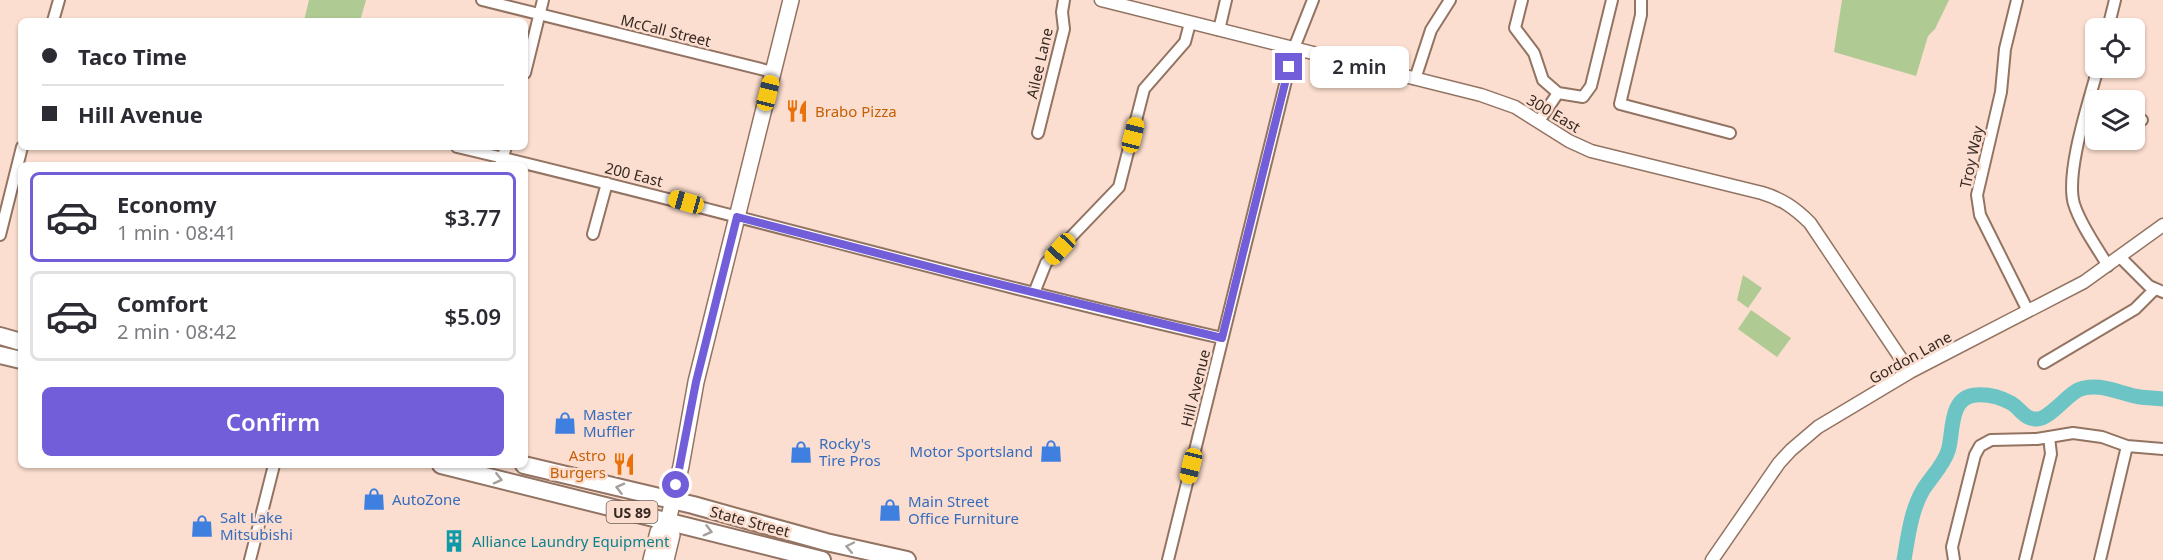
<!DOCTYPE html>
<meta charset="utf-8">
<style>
body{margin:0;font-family:"Noto Sans",sans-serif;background:#f2f2f3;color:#2b2b33;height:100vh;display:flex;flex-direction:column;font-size:22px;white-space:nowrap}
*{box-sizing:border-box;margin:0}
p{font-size:20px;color:#7c7c81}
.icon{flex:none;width:33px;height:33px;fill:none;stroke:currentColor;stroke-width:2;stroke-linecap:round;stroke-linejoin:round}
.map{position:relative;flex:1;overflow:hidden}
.drawer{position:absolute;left:18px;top:162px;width:510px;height:306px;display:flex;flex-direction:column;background:#fff;border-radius:9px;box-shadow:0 2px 4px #0004}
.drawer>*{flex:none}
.banner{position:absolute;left:18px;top:18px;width:510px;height:132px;border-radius:9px;box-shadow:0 2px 4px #0004;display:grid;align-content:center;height:132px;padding:0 24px;background:#fff}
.tools{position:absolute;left:2085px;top:18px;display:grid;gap:12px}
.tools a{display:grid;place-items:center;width:60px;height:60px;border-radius:9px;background:#fff;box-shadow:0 2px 4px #0004;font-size:30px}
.end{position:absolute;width:27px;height:27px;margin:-14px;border:8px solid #715ed8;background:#fff;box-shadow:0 0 0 3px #fff}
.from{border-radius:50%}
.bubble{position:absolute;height:42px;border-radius:9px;background:#fff;box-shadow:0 2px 4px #0004;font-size:20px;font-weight:600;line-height:42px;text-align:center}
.car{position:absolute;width:18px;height:36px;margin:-18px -9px;border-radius:8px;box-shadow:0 0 4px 2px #0007;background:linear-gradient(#f5c518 24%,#345 0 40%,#f5c518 0 76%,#345 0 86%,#f5c518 0)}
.banner b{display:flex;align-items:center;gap:21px;height:57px;font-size:22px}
.banner b+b{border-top:2px solid #e1e1e2}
.banner i{width:15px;height:15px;background:#2b2b33}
ul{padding:10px 0 0;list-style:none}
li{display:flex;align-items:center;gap:18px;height:90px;margin:0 12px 9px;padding:0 12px;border:3px solid #e1e1e2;border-radius:9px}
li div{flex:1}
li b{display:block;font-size:22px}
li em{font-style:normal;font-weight:600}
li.on{border-color:#715ed8}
li>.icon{width:54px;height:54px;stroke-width:1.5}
.button{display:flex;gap:12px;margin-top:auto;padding:12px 24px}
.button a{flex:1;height:69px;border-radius:9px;background:#715ed8;color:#fff;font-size:24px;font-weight:600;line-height:69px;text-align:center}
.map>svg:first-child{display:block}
</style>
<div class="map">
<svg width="2163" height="560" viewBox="0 0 2163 560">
<rect width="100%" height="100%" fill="#fbdecf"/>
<path fill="#b0ca93" d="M309,0H366L360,21H304Z
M1842,0H1949L1935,29L1928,36L1916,76L1834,52Z
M1743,275L1762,288L1748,308L1737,300Z
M1751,310L1791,338L1777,357L1738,329Z"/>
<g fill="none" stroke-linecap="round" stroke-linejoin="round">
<path stroke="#6cc4c5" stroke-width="15" d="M1904,560C1908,537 1911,510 1923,490C1931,477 1943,466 1948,451C1954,433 1948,397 1976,395C1988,394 2000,397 2011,403C2020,408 2025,420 2037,419C2049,419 2066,396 2078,390C2098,381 2120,394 2140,397C2148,398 2155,398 2163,399"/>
<g stroke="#937362" stroke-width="14">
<path id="minor" d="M482,0L773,72
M1522,0L1515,28L1534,53L1543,80L1558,93L1539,121
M1641,0V15L1620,104L1730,133
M2017,0L2005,49L2001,92L1977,195L1980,215L2028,311
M53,21L59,0
M2108,28L2115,0
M1219,30L1226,0
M2098,68C2089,101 2065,173 2074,204C2081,226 2097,247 2108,266
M525,73L543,0
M1415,79L1431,30L1450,0
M1558,93L1583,97L1591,86L1612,0
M2134,118L2142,120
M1038,133L1064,29L1062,12L1064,0
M457,147C713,207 966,280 1222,338
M500,165L506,147
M593,234L607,183
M0,235L22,147
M2120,257L2149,286L2163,292
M1034,293L1046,263L1119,187L1144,89L1185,42L1190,23
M2044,363L2135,309L2155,289
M250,560L274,465
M1168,560L1294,48L1313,0
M1954,560L1952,547L1975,455L1980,446L1991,440L2037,439L2073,433L2102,437L2127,446L2163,449
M2025,560L2051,454L2049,437
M2100,560L2127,446"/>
</g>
<g stroke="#937362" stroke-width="15">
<path id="tertiary" d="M1101,0L1481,95L1515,107L1569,141L1591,151L1762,193C1782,199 1795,208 1810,223L1910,372
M1712,560L1779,463L1791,450L1818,427L1910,372L2084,282L2163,225"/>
</g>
<g stroke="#937362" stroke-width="18">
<path id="secondary" d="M651,560L658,532L668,521
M666,560L672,535L668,521L681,466L696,382L791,0"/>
</g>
<g stroke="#937362" stroke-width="20">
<path id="primary" d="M0,336L21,342
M0,355L21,360
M441,465L822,560
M524,465L693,505L826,542L907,560"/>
</g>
<use href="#minor" stroke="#fff" stroke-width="10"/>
<use href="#tertiary" stroke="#fff" stroke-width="12"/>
<use href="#secondary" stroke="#fff" stroke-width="15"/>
<use href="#primary" stroke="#fff" stroke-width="16"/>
</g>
<defs><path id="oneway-chevron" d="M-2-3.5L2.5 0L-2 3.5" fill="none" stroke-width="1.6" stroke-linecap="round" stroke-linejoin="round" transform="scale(1.5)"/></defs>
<g stroke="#a59f9c">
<use href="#oneway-chevron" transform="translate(498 479) rotate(14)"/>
<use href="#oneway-chevron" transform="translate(620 488) rotate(-166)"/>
<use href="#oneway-chevron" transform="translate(708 531) rotate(15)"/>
<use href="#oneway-chevron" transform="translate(850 547) rotate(-168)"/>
</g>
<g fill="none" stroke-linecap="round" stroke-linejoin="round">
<path stroke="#715ed8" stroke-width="8" d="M676,485L696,382L737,217L958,274L1222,338L1289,67"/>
</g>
<defs>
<g id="restaurant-bare" transform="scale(1.8)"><path d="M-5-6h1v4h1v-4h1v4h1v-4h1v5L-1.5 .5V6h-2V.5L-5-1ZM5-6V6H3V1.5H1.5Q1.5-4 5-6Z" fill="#e8710a" stroke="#fbdecf" stroke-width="2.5" paint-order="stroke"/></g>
<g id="shop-bare" transform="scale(1.8)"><path d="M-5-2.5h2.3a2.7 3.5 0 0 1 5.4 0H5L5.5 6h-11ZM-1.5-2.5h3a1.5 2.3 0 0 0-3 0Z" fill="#3f7fe0" stroke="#fbdecf" stroke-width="2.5" paint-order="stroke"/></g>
<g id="building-bare" transform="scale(1.8)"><path d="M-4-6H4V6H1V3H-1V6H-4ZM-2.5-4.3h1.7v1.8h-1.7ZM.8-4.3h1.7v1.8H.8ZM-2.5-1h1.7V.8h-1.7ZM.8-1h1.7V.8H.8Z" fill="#0f9aa8" stroke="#fbdecf" stroke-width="2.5" paint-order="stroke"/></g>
</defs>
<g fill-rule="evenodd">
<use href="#restaurant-bare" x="797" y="111"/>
<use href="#shop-bare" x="565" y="423"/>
<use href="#shop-bare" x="1051" y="451"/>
<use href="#shop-bare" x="801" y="452"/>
<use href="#restaurant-bare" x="624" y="464"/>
<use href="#shop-bare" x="374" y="499"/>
<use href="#shop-bare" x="890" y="510"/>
<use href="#shop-bare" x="202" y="526"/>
<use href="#building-bare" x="454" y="541"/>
</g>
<g text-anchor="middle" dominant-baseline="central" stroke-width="5" stroke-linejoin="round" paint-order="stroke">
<rect fill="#fbdecf" stroke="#715f56" stroke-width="1.5" x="606.5" y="501" width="51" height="22" rx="4.5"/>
<g font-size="14" font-weight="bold" fill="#362922">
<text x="632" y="512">US 89</text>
</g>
<g font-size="15" fill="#362922" stroke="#fbdecf">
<text transform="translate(666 30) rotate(14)">McCall Street</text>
<text transform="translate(1039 63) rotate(-77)">Ailee Lane</text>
<text transform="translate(1554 113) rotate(31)">300 East</text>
<text transform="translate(1971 157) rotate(-78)">Troy Way</text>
<text transform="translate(634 174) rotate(14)">200 East</text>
<text transform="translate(1910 357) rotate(-29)">Gordon Lane</text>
<text transform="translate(1195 388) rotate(-76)">Hill Avenue</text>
<text transform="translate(750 521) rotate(15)">State Street</text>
</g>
<g font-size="15" fill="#c56008" stroke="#fbdecf" text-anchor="start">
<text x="815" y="111">Brabo Pizza</text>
<text x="606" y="455" text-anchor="end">Astro<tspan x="606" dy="17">Burgers</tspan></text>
</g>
<g font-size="15" fill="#366cbe" stroke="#fbdecf" text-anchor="start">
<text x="583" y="414">Master<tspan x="583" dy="17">Muffler</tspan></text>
<text x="819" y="443">Rocky's<tspan x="819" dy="17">Tire Pros</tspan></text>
<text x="1033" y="451" text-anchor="end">Motor Sportsland</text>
<text x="392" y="499">AutoZone</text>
<text x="908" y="501">Main Street<tspan x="908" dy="17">Office Furniture</tspan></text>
<text x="220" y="517">Salt Lake<tspan x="220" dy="17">Mitsubishi</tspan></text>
</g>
<g font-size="15" fill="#0d838f" stroke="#fbdecf" text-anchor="start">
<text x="472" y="541">Alliance Laundry Equipment</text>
</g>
</g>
</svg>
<div class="tools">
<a><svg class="icon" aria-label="locate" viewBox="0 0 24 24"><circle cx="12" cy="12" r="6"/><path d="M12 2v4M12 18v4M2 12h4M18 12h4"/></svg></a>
<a><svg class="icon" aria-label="layers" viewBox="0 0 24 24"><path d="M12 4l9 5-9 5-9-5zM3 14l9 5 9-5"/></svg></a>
</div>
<i class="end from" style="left:676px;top:485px"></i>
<i class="end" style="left:1289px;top:67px"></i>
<div class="bubble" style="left:1310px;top:46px;width:99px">2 min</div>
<i class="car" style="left:768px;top:93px;rotate:14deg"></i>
<i class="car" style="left:1133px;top:135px;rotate:14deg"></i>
<i class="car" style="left:686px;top:202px;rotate:286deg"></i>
<i class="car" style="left:1060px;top:249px;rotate:223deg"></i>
<i class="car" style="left:1191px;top:466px;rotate:194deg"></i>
<div class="banner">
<b><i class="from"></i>Taco Time</b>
<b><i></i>Hill Avenue</b>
</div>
<section class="drawer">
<ul>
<li class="on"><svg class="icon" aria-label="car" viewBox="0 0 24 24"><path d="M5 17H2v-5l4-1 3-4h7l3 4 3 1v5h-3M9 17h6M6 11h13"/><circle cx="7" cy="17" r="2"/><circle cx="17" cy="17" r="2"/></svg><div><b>Economy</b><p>1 min · 08:41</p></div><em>$3.77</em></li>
<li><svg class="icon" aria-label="car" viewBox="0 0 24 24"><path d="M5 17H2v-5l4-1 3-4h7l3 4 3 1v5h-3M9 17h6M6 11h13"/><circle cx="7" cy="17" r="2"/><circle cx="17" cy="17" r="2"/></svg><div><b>Comfort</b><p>2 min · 08:42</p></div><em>$5.09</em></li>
</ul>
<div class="button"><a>Confirm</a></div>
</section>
</div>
